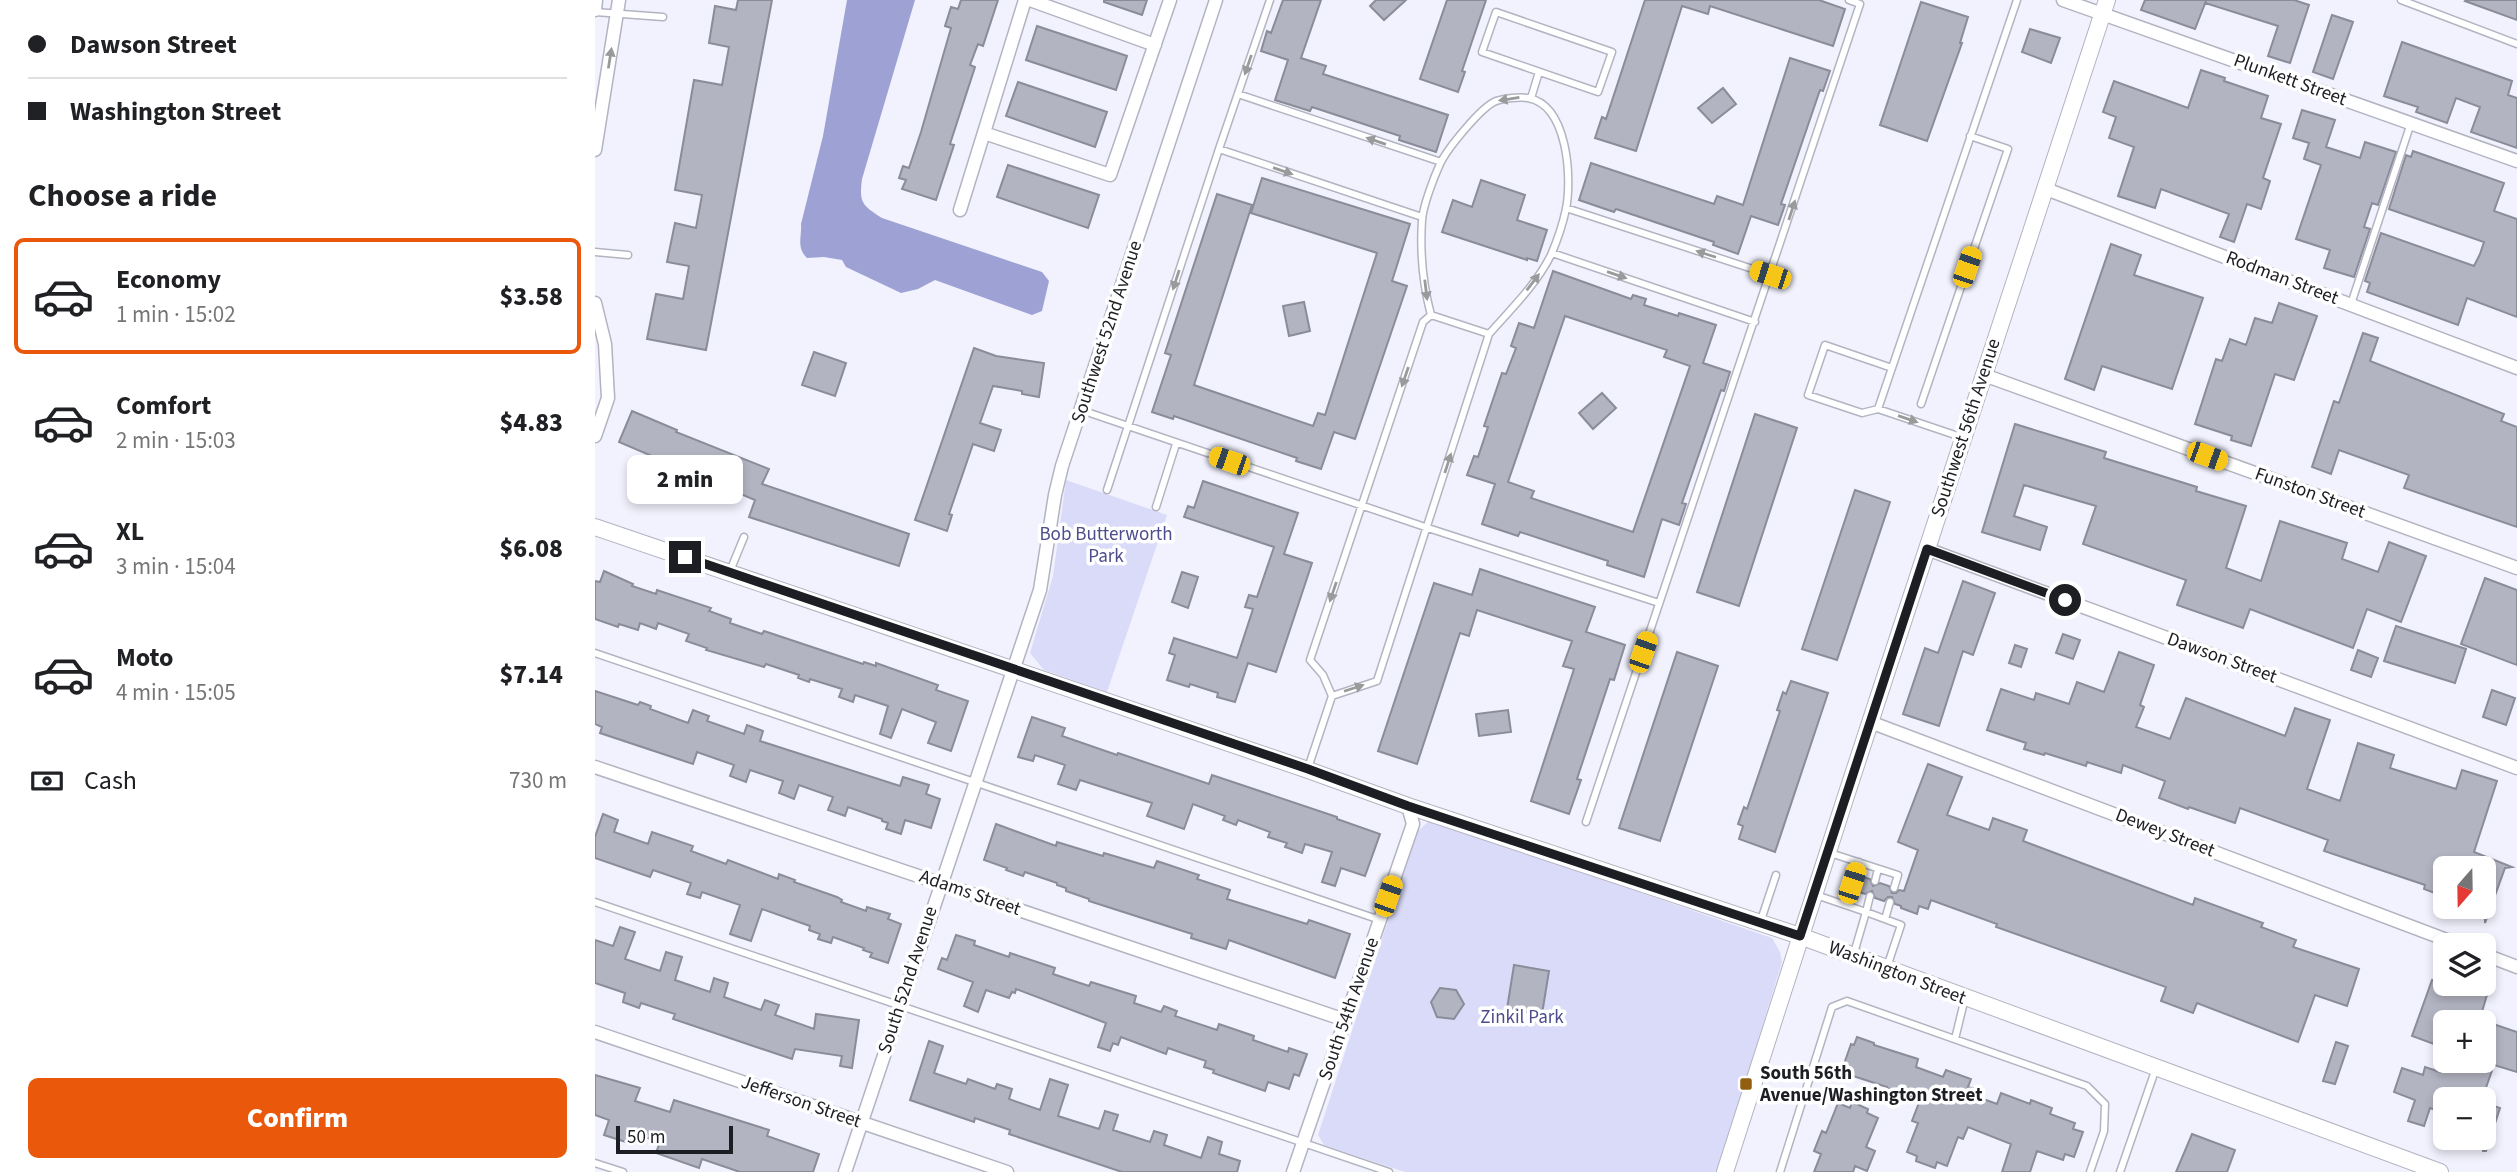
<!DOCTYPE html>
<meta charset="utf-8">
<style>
body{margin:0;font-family:"Source Sans 3",sans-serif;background:#f2f2f2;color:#202124;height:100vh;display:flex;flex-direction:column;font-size:26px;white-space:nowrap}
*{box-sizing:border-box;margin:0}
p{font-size:23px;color:#757577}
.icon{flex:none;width:38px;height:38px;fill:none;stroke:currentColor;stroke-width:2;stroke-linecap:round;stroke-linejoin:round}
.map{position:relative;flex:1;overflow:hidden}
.sheet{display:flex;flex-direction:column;background:#fff;width:595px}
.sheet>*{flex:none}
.hud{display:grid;align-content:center;height:154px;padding:0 28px;background:#fff}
.needle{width:46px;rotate:200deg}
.controls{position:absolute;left:1838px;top:856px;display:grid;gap:14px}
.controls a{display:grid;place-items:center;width:63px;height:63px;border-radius:10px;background:#fff;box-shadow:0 4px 10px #0003;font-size:35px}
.scale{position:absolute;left:21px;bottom:18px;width:117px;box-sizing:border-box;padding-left:7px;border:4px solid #1d1e23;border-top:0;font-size:19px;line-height:24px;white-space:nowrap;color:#1d1e23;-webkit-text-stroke:5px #fff;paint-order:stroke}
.end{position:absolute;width:32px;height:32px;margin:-16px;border:9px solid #1d1e23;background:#fff;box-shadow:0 0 0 4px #fff}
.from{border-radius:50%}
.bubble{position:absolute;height:49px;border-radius:10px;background:#fff;box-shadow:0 4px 10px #0003;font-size:23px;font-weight:800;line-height:49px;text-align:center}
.car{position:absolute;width:21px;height:42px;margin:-21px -10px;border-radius:9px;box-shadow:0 0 5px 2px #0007;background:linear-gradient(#f5c518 24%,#345 0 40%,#f5c518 0 76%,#345 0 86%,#f5c518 0)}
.hud b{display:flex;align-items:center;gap:24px;height:66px;font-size:26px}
.hud b+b{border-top:2px solid #e0e0e0}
.hud i{width:18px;height:18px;background:#202124}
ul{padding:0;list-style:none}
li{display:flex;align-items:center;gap:21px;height:116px;margin:0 14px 10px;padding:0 14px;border:4px solid transparent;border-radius:10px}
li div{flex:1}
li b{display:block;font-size:26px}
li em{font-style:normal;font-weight:800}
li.active{border-color:#ea580c}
li>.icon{width:63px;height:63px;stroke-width:1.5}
h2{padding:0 28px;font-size:32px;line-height:84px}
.pay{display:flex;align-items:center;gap:18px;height:77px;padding:0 28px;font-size:26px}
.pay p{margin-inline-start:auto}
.button{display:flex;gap:14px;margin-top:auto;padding:14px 28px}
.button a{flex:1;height:80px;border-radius:10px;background:#ea580c;color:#fff;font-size:28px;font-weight:800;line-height:80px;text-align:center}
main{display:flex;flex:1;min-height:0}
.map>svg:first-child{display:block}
</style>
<main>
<section class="sheet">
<div class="hud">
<b><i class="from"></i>Dawson Street</b>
<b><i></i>Washington Street</b>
</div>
<h2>Choose a ride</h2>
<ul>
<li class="active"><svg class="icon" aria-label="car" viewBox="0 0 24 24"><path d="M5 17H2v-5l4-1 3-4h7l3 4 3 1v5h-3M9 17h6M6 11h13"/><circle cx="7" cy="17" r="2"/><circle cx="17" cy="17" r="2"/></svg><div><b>Economy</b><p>1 min · 15:02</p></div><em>$3.58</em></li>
<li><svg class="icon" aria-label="car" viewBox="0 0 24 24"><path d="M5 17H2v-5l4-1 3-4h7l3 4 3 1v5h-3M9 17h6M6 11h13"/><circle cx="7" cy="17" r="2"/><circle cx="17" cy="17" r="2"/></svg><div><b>Comfort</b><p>2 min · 15:03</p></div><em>$4.83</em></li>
<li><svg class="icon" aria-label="car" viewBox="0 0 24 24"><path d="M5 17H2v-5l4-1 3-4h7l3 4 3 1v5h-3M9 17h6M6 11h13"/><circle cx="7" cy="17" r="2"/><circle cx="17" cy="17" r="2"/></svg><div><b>XL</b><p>3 min · 15:04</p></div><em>$6.08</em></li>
<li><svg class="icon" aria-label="car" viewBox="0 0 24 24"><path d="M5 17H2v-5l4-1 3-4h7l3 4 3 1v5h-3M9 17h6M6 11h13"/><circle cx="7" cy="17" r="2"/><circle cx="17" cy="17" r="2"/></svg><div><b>Moto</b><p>4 min · 15:05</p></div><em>$7.14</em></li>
</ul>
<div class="pay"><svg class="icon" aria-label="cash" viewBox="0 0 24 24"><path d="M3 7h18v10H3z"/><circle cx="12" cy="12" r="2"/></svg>Cash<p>730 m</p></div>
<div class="button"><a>Confirm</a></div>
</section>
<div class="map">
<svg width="1922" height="1172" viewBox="0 0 1922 1172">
<rect width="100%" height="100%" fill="#f1f2fd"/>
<path fill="#d9dbf9" d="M471,480L572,515L512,692L449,670L435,653L458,576Z
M835,820L1177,938L1185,952L1187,962L1123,1172H810L729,1145L723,1135L822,832Z"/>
<path fill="#9ea1d3" d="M252,0H320L267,179C264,203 267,205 287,218L447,272L454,281L447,311L437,315L340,280L323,289L306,293L251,267L247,260L229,257L212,258C201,247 207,237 206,224L228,136Z"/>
<path fill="#b3b4c2" stroke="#8a8c99" stroke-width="2" fill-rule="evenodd" d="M143,0H177L111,350L52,339L61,294L88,299L94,266L72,262L80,223L101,228L107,195L80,190L99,80L127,85L134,47L114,43L120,6L141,10Z
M366,0H403L388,46L383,44L375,65L380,67L355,144L359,145L341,200L307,189L311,180L304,178L308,166L314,168L326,132L356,28L350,26L356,7L363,9Z
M509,0H552L547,15L509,2Z
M688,0H726L706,58L731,66L728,74L853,115L841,152L804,140L805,136L717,107L715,111L680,100L693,60L666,51L672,31L676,33Z
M781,0H811L789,20L775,6Z
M852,0H891L867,71L870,72L863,92L825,79Z
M1050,0H1224L1250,9L1238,46L1115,6L1113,14L1087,6L1041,151L1000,138L1007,117L1011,119Z
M1550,0H1699L1714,5L1695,63L1673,56L1683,26L1610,3L1611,1L1600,29L1546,10Z
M1871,0H1922V20L1870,1Z
M1326,2L1373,17L1365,43H1367L1332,141L1285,125Z
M1737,15L1758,22L1738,79L1718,72Z
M442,26L532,56L521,90L431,60Z
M1435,29L1465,38L1456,63L1427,52Z
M1807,42L1917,81L1913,95L1922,98V148L1876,132L1885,107L1861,98L1852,123L1821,112L1823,107L1789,96Z
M1195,58L1235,71L1228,91L1225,90L1186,204L1190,205L1183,225L1156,216L1143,254L1118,245L1119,242L1021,209L1019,212L984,200L996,163L1119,204L1122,196L1148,205Z
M1606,70L1630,78L1629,81L1673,96L1666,118L1686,124L1668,178L1675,181L1666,209L1652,204L1639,242L1625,237L1634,214L1566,189L1560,208L1523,196L1539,147L1514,138L1521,117L1508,112L1519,81L1593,108Z
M423,82L512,112L500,147L411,116Z
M1128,88L1141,104L1117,123L1103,108Z
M1707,110L1740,120L1731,147L1765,158L1770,142L1801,152L1783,205L1777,203L1769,227L1775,229L1759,277L1729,268L1735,250L1701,239L1726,165L1709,159L1714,143L1698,138Z
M1818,151L1909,183L1899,211L1922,219V317L1872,298L1863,325L1772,292L1775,283L1770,281L1786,233L1879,266L1885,254L1889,242L1794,209L1811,155L1816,157Z
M413,165L504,195L493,228L402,197Z
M667,178L815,224L797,281L812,286L760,439L739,432L726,469L701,461L702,458L579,416L578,419L557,412L576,355L570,353L622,194L657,205L599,385L718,426L723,413L730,415L782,253L656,213Z
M886,180L930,195L922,220L952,230L942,261L932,258V260L847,232L858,200L877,207Z
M1516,244L1546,255L1539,275L1608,298L1577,389L1507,366L1499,390L1470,379Z
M958,271L1036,299L1038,295L1051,299L1049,305L1083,316L1084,313L1121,325L1108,363L1135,372L1129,391L1126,390L1087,503L1091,504L1084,525L1067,519L1049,577L1012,565L1013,561L925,532L923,536L887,524L900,484L872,475L879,456L883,457L893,427L889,426L907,373L911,374L921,348L916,346L924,323L939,328ZM970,316L1072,350L1069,357L1095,366L1038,532L936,498L939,491L913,482Z
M709,302L715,331L694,336L688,306Z
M1684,303L1722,316L1699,380L1680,374L1656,446L1636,440L1637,436L1600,424L1621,359L1627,361L1635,339L1651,345L1660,318L1677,323Z
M1768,333L1783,338L1775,361L1909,414L1906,421L1922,427V527L1809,488L1814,475L1744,450L1736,474L1717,467L1739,401L1744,403Z
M379,348L401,356L449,363L444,397L427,394V391L398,386L385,423L406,430L399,451L378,444L354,514L357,515L352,531L320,520Z
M219,352L251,363L240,396L207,385Z
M1007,393L1021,408L998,429L984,413Z
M37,411L82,430L81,432L174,469L167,484L314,534L304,566L154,517L160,500L24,442Z
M1160,414L1202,428L1144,606L1102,592Z
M1420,424L1511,452L1509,458L1602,487L1601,491L1651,506L1631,568L1666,581L1685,521L1752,543L1747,559L1783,572L1794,542L1831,556L1806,622L1772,609L1758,648L1655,609L1648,628L1582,605L1591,580L1488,544L1501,506L1429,485L1419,516L1452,527L1445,550L1387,532Z
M608,481L703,513L689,554L717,563L681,672L653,663L640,702L622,697L623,693L595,684L594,687L572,680L580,655L574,653L579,638L642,658L658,609L650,607L654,595L662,597L679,547L589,517L593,506L599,508Z
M1260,490L1295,502L1242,660L1207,649Z
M885,569L1000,607L991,632L1030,645L1019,680L1015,679L982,779L986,780L974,814L936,801L979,669L968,666L977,641L882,610L874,636L865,633L822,764L783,751L839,583L877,595Z
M9,571L38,584L37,586L61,594L62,590L116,608L114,611L136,619L135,623L167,634L169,631L268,664L269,662L281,666V663L343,685L341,690L373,701L356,751L333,743L341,722L307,709L296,738L285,734L293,706L260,695L258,702L244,697L247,689L215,679L214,682L203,678L204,675L171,664L169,667L111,650L112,648L91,641L94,634L63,623L61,629L45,623L43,630L24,624L23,627L0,619V581L5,582Z
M587,572L603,577L593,608L577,602Z
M1890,578L1922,590V665L1866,644Z
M1368,581L1400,593L1378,655L1368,651L1344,726L1308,714L1330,648L1343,653Z
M1801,626L1871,649L1860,683L1789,661Z
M1468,634L1485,640L1478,659L1461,653Z
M1420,645L1432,649L1426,667L1414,663Z
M1763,650L1783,658L1776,677L1756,670Z
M1082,652L1123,666L1065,841L1024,828Z
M1524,652L1559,665L1545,705L1549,707L1541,727L1575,739L1591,698L1690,736L1700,708L1735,720L1712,789L1745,801L1763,743L1799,755L1795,768L1861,789L1867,770L1902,781L1879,852L1917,867L1910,868L1890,923L1888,868H1850V897L1829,889L1830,885L1729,851L1733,840L1645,808L1640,823L1594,807L1593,809L1564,798L1570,781L1528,765L1526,773L1492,762L1491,766L1450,753L1449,755L1429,749L1431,743L1392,730L1406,689L1439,700L1441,693L1474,704L1482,682L1509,692Z
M1196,681L1233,693L1180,852L1144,839L1148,826L1143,824L1149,807L1152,809L1185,711L1182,710L1188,692L1191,694Z
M1897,690L1920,698L1911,725L1888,717Z
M0,691L43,705L45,702L56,706L55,709L93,723L98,710L114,716L112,721L149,734L152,725L168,731L165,741L305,786L308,777L334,785L331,794L345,799L336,828L310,820L306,834L291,829L293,823L287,821V819L253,807L250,816L233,810L238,797L204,785L199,799L184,793L188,781L155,770L151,782L135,776L139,765L102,752L98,764L5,733L7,727L0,724Z
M913,710L916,732L884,736L881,714Z
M437,717L470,728L467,736L522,755L523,753L614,784L617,775L742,817V819L785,834L770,876L746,868L740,886L727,882L737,852L710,844L707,853L690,847L692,843L673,837L675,832L643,820L641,825L628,820L630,816L598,804L589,829L552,816L557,803L485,780L481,790L463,784L470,765L440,755L438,761L423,757Z
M1333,764L1367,777L1352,815L1394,830L1398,818L1432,830L1428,841L1598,905L1600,898L1668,923L1666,927L1701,940L1698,947L1764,969L1752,1006L1720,995L1703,1042L1602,1003L1598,1013L1566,1001L1571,987L1401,927L1402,924L1336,900L1333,909L1324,906L1322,914L1306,908V906L1300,904L1297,897H1293L1289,901L1280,898L1277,891L1270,894L1261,891L1265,876L1275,879L1278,886L1285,883L1294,886L1297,893H1301L1304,890L1309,891L1323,850L1303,842Z
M8,814L23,820L19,832L53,844L57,832L98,846L96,851L131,864L133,860L183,879L184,874L200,880L199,882L242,897L247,900L246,902L271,911L272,907L295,914L293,919L306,924L293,963L275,957L277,953L268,950L269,948L238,937L236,943L223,939L225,934L214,930L215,926L167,909L156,941L135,934L145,905L107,892L105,898L92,894L96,883L58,870L55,877L0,858V837Z
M401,824L461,846L462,842L508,856L509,853L559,868L562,861L604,875L602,879L635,890L632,899L712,924L714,920L755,934L740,978L634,940L631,949L596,938L597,934L494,901V899L471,891V888L462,885V883L430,872L428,876L411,870L412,868L389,860Z
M25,927L40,932L30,959L65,971L71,952L87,957L80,980L115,992L119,978L133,983L129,997L166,1010L170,1000L184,1005L180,1015L219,1029L221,1014L264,1020L257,1068L245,1066L247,1056L200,1049L197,1059L78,1019L80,1014L46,1003L44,1008L28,1002L30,993L0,983V940L18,946Z
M361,935L380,941L379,945L414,957L415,953L460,968L458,974L494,986L496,982L541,996L539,1003L566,1012L569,1006L582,1011L580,1016L622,1030L624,1024L659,1036L658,1040L693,1052L694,1048L712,1054L704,1076L699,1074L694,1089L673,1082L670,1091L618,1073L619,1070L609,1067L611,1061L573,1048L571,1054L526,1037L523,1045L518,1043L515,1051L503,1047L511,1023L421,989L420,993L417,992L414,998L391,990L383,1012L369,1006L378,982L343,969L347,958L352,960Z
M919,965L954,971L947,1014L912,1009Z
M1837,980L1876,994L1880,984L1894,988L1884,1022H1872L1860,1018L1859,1022H1850V1048L1817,1036Z
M845,988L861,990L869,1004L859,1019L842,1017L836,1002Z
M1898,1024L1922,1032V1072L1899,1065L1887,1099H1850V1113L1835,1108L1829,1126L1813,1121L1820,1100L1799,1092L1807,1068L1828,1075L1830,1067L1845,1072L1849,1060H1888V1053Z
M1262,1037L1279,1043V1045L1323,1059L1321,1067L1348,1077L1351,1070L1376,1079L1373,1087L1379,1089L1377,1095L1402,1104L1406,1093L1435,1104L1436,1100L1457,1108L1455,1114L1480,1123L1478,1129L1488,1132L1479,1157L1470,1154L1468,1160L1442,1151L1435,1172H1407L1416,1144L1373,1127L1368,1139L1363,1137L1352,1166L1342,1162L1340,1168L1321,1161L1322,1156L1312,1152L1323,1123L1317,1121L1325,1100L1292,1088V1087L1249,1073L1252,1065L1249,1064L1256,1044L1259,1045Z
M334,1041L348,1046L339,1073L371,1084L373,1079L400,1089L402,1084L417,1089L414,1099L445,1110L455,1079L473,1085L463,1116L504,1129L510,1111L523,1115L518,1130L555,1142L559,1131L572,1135L569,1145L606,1158L613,1137L627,1142L624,1154L645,1161L642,1172H527L414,1134L415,1130L380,1118L379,1122L315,1100Z
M1741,1042L1753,1046L1740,1084L1728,1081Z
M0,1075L45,1088L40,1101L75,1112L79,1100L174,1130L172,1136L224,1154L218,1172H145L107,1159L104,1168L61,1153L65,1142L37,1133L34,1143L9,1135L14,1120L0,1115Z
M1257,1102L1273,1109L1272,1113L1283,1118L1271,1147L1280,1151L1272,1171L1260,1166L1258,1172H1219L1226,1154L1219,1151L1227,1131L1231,1133L1243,1103L1255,1108Z
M1888,1102L1905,1108L1891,1151H1888Z
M1597,1134L1640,1150L1632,1172H1581Z"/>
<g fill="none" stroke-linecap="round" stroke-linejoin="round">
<g stroke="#b2b4c1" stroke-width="9">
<path id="service" d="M1806,0L1922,44
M0,12L68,17
M901,12L1017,52L1003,92L887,52Z
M643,94L846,162
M936,98L944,72
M624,149L827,217
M971,208L1176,275
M0,252L33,255
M957,253L1160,322
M1756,304L1816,123
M1297,368L1230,345L1213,395L1267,413L1283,409L1366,437
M1326,404L1413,149L1375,136
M1283,409L1422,0
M486,410L833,528L1064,603
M512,490L624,149L675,0
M561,507L581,444
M135,571L149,537
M0,653L785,920
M737,696L782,681L894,334C916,309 941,285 956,255C962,241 968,223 971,209C977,178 973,105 933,98C924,97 910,98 901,101C886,107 852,149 845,164C839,177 828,206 827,220C825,250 828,285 836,315L894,334
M713,768L737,696L728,675L715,660L828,322L836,315
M991,822L1265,4L1254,0
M1235,853L1303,875L1299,888
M1280,881L1283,869
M1221,895L1271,912L1275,896
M0,902L794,1172
M1250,905L1264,862
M1290,919L1295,902
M1166,920L1181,875
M1259,953L1271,912L1306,925L1292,967
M1360,1039L1370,998
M0,1163L28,1172
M1185,1172L1237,1007L1252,1001L1492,1086L1510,1104L1509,1131L1495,1172
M1525,1172L1561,1068"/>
</g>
<g stroke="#b2b4c1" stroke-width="15">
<path id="minor" d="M435,0L560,45
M1468,0L1922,161
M0,10L1,0
M389,133L515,175L575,0
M0,150L24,0
M1451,189L1922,368
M365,210L430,0
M0,303L10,344L13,398L0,436
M1389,375L1922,568
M1332,549L1922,768
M1275,722L1865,945
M0,767L750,1020
M1888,954L1922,967
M0,1032L412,1172
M250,1172L445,590L460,495L467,466L621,0
M698,1172L818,824L813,806"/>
</g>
<g stroke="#b2b4c1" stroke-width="18">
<path id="tertiary" d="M0,527L713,770L813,806L1205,936L1845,1172
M1130,1172L1250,799L1512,0"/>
</g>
<use href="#service" stroke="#fff" stroke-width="6"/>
<use href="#minor" stroke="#fff" stroke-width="12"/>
<use href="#tertiary" stroke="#fff" stroke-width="16"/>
</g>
<defs><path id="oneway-solid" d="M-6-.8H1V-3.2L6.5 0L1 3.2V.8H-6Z" transform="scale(1.75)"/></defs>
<g fill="#999a9c">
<use href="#oneway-solid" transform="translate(15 58) rotate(-81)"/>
<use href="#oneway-solid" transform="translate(653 65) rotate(109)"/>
<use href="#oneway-solid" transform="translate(914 99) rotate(171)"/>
<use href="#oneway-solid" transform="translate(781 141) rotate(-161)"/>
<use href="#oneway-solid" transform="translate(688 171) rotate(19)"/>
<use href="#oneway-solid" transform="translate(1197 210) rotate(-72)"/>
<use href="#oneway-solid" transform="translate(1111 254) rotate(-162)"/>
<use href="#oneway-solid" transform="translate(1022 275) rotate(19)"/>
<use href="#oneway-solid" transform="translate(581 280) rotate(108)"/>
<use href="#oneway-solid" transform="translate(938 282) rotate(-53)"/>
<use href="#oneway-solid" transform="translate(831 290) rotate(83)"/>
<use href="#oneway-solid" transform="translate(810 377) rotate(109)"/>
<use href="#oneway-solid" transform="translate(1313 419) rotate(19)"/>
<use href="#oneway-solid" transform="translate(853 463) rotate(-72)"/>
<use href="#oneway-solid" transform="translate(738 592) rotate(109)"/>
<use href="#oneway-solid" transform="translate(759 688) rotate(-18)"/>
</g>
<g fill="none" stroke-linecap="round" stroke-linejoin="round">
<path stroke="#1d1e23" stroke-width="9" d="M90,557L713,769L813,806L1205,936L1332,549L1470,600"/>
</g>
<rect fill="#915f0f" stroke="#fff" stroke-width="2.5" x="1144" y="1077" width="14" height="14" rx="3.5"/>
<g text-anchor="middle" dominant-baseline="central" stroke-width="7" stroke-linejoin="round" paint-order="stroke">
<g font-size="19" fill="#1d1e23" stroke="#fff">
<text transform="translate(1695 80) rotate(20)">Plunkett Street</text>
<text transform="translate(1687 278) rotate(21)">Rodman Street</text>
<text transform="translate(512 332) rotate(-72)">Southwest 52nd Avenue</text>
<text transform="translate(1371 428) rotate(-72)">Southwest 56th Avenue</text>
<text transform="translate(1715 493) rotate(20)">Funston Street</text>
<text transform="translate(1627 658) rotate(20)">Dawson Street</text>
<text transform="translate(1570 833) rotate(21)">Dewey Street</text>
<text transform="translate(375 893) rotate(19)">Adams Street</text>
<text transform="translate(1302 973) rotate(21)">Washington Street</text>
<text transform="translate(313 980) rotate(-72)">South 52nd Avenue</text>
<text transform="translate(754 1009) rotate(-71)">South 54th Avenue</text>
<text transform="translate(206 1102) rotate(19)">Jefferson Street</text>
</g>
<g font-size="19" fill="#4d4d8d" stroke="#fff">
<text x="511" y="534">Bob Butterworth<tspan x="511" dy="22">Park</tspan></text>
<text x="927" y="1017">Zinkil Park</text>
</g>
<g font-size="19" font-weight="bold" fill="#1d1e23" stroke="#fff" text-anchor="start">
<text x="1165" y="1073">South 56th<tspan x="1165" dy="22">Avenue/Washington Street</tspan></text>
</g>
</g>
</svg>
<div class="controls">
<a><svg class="needle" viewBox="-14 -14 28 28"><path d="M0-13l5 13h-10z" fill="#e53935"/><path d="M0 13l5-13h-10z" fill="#757577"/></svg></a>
<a><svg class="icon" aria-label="layers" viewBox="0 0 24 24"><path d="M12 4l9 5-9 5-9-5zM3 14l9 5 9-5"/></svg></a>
<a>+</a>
<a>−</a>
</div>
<div class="scale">50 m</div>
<i class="end from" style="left:1470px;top:600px"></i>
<i class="end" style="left:90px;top:557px"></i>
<div class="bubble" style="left:32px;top:455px;width:116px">2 min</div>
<i class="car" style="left:1372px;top:267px;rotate:19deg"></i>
<i class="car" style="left:1175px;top:275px;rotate:288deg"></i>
<i class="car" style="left:1612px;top:456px;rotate:110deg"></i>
<i class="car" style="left:634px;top:461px;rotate:289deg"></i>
<i class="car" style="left:1048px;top:652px;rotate:19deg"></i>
<i class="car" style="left:1257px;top:883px;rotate:18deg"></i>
<i class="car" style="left:793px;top:896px;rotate:19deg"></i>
</div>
</main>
